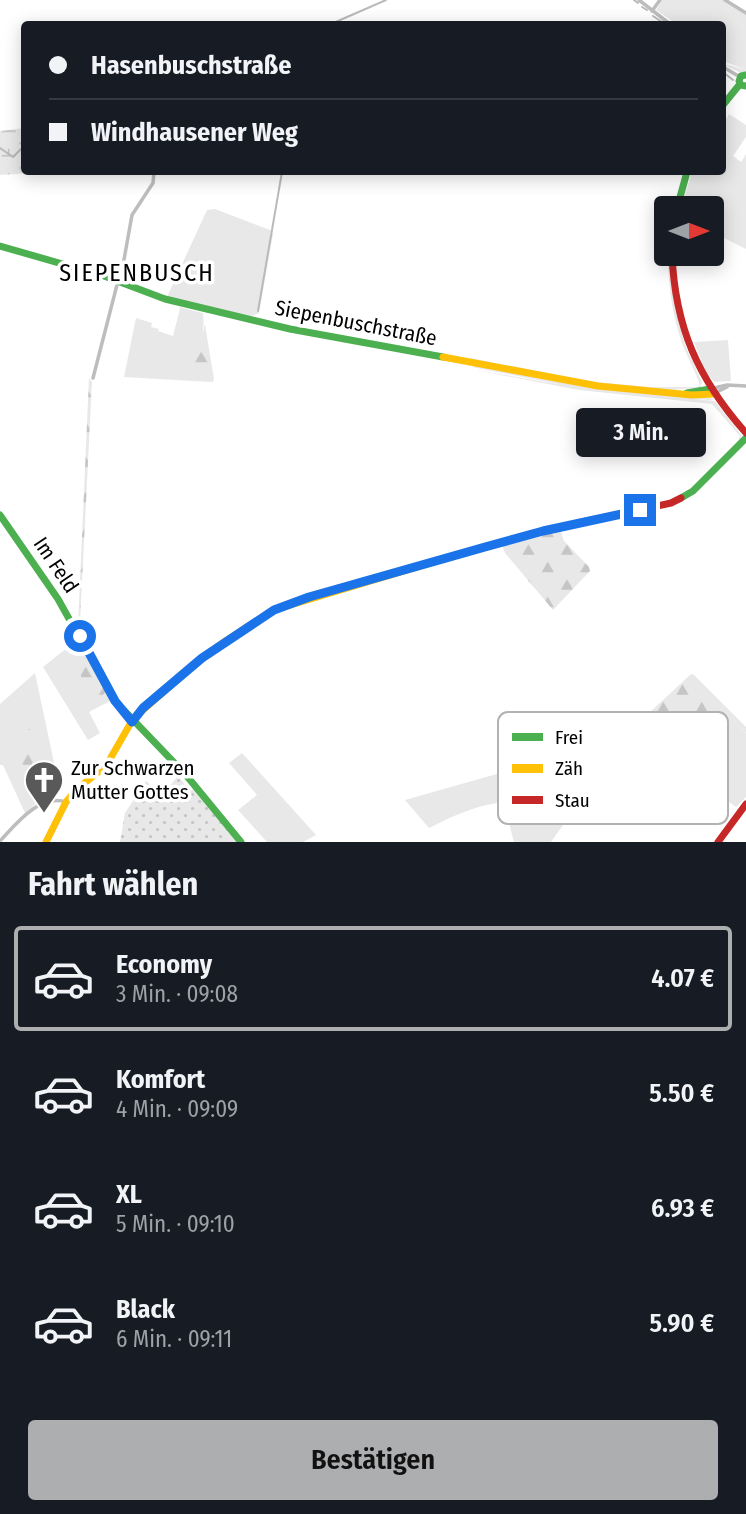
<!DOCTYPE html>
<html lang="de">
<meta charset="utf-8">
<style>
body{margin:0;font-family:"Fira Sans Condensed",sans-serif;background:#242831;color:#f1f3f6;height:100vh;display:flex;flex-direction:column;font-size:26px;white-space:nowrap}
*{box-sizing:border-box;margin:0}
p{font-size:23px;color:#9ea1a6}
.icon{flex:none;width:38px;height:38px;fill:none;stroke:currentColor;stroke-width:2;stroke-linecap:round;stroke-linejoin:round}
.map{position:relative;height:842px;overflow:hidden}
.panel{display:flex;flex-direction:column;background:#171b24;flex:1}
.panel>*{flex:none}
.guide{position:absolute;left:21px;top:21px;width:705px;height:154px;border-radius:7px;box-shadow:0 4px 18px #0003;display:grid;align-content:center;height:154px;padding:0 28px;background:#171b24}
.needle{width:46px;rotate:90deg}
.fabs{position:absolute;left:654px;top:196px;display:grid;gap:14px}
.fabs a{display:grid;place-items:center;width:70px;height:70px;border-radius:7px;background:#171b24;box-shadow:0 4px 18px #0003;font-size:35px}
.end{position:absolute;width:32px;height:32px;margin:-16px;border:9px solid #1a73e8;background:#fff;box-shadow:0 0 0 4px #fff}
.from{border-radius:50%}
.bubble{position:absolute;height:49px;border-radius:7px;background:#171b24;box-shadow:0 4px 18px #0003;font-size:23px;font-weight:600;line-height:49px;text-align:center}
.guide b{display:flex;align-items:center;gap:24px;height:66px;font-size:26px}
.guide b+b{border-top:2px solid #363941}
.guide i{width:18px;height:18px;background:#f1f3f6}
ul{padding:0;list-style:none}
li{display:flex;align-items:center;gap:21px;height:105px;margin:0 14px 10px;padding:0 14px;border:4px solid transparent;border-radius:7px}
li div{flex:1}
li b{display:block;font-size:26px}
li em{font-style:normal;font-weight:600}
li.selected{border-color:#adaeaf}
li>.icon{width:63px;height:63px;stroke-width:1.5}
h2{padding:0 28px;font-size:32px;line-height:84px}
.primary-button{display:flex;gap:14px;margin-top:auto;padding:14px 28px}
.primary-button a{flex:1;height:80px;border-radius:7px;background:#adaeaf;color:#111;font-size:28px;font-weight:600;line-height:80px;text-align:center}
.map>svg:first-child{display:block}
</style>
<div class="map">
<svg width="746" height="842" viewBox="0 0 746 842">
<defs>
<pattern id="forest-firs" width="22" height="20" patternUnits="userSpaceOnUse" patternTransform="scale(1.75)"><rect width="22" height="20" fill="#e8e8e8"/><path d="M5 1l3.5 6h-7zM16 11l3.5 6h-7z" fill="#c5c5c5"/></pattern>
<pattern id="wetland-marsh" width="20" height="14" patternUnits="userSpaceOnUse" patternTransform="scale(1.75)"><rect width="20" height="14" fill="#e8e8e8"/><path d="M1 5h8M5 5V1M11 12h8M15 12V8" fill="none" stroke="#c5c5c5"/></pattern>
<pattern id="park-dots" width="8" height="8" patternUnits="userSpaceOnUse" patternTransform="scale(1.75)"><rect width="8" height="8" fill="#e8e8e8"/><path d="M2 2h.1M6 6h.1" fill="none" stroke="#c5c5c5" stroke-width="1.8" stroke-linecap="round"/></pattern>
</defs>
<rect width="100%" height="100%" fill="#fff"/>
<path fill="#e8e8e8" d="M662,0H723L746,14V72H739L723,64L744,69L723,61V24H677L656,10Z
M729,114L746,125V137L733,156L741,162L746,154V249L712,232V208H681L692,172H723V125Z
M215,209L270,230L273,234L259,313L250,317L167,297L207,210Z
M668,254L679,324L685,345L702,382L700,388L665,390L601,385L473,361L470,358L595,382L650,387H697L700,385C695,370 687,357 682,343C672,315 668,283 668,254Z
M179,307L203,313C206,336 195,358 193,381L124,377L136,318L152,323L151,327L159,329L158,331L173,336L180,309Z
M728,340L731,381L714,382L706,372L694,342Z
M475,366L602,389L710,398L714,400L693,399L715,401L742,436L737,443L740,436L712,404L579,390L470,369L569,386L472,367Z
M77,640L81,642L112,700L89,712L100,733L88,740L43,667Z
M35,673L60,791L54,793L49,769L40,767L38,802L25,813L3,765H0V704Z
M728,721H734L746,733V789L729,794L700,760L722,743L716,733L721,724Z
M628,737L607,767H604L551,842H514L507,816L500,817L497,803C472,807 451,817 429,828L405,800Z
M242,753L316,835L303,842H267L238,810L257,795L229,763Z"/>
<path fill="url(#forest-firs)" d="M205,325L214,379L213,382L193,381L194,364Z
M89,378L92,382L80,622L78,626Z
M560,529L564,541L589,567L590,571L553,610L505,553L502,545Z
M73,649H86L107,690L99,700L96,699L94,692H87L72,653Z
M691,674L694,675L746,727V733L734,721L721,724L716,733L722,743L700,760L729,793L736,786L746,789V797L736,807L722,797L647,719L649,713Z
M28,729L37,732L42,750L31,765L39,763L40,768L49,769L53,793L36,803L24,774L21,754L23,752L32,754L34,750L33,734L27,732Z"/>
<path fill="url(#wetland-marsh)" d="M24,128V172H48L0,175V131Z"/>
<path fill="url(#park-dots)" d="M178,776L191,791L193,789L238,842H120L125,813L146,781L162,795Z"/>
<g fill="none" stroke-linecap="round" stroke-linejoin="round">
<path stroke="#bababa" stroke-width="2" d="M634,0L638,3
M642,7L647,10
M653,16L665,24
M331,24L386,0
M723,72L733,80
M0,148L13,157L21,149L24,151
M258,311L282,172"/>
<path stroke="#bdbdbd" stroke-width="3.5" d="M639,0L670,24
M725,0L746,13
M652,11L660,0
M723,67L740,77
M120,282L132,215L153,183L154,172
M93,378L118,281
M710,389L727,385L746,386
M713,394L727,387
M0,841C16,824 40,793 66,802"/>
<path stroke="#4caf50" stroke-width="7" d="M746,75L741,76L739,81L741,85L746,86
M723,105L740,84
M677,208L687,172
M0,246L104,276L165,299L290,329L443,357
M687,393L710,389
M681,498L693,491L746,438
M0,515L58,599L115,701L186,775L241,842"/>
<path stroke="#ffc107" stroke-width="7" d="M443,357L598,386L692,395L713,394
M46,842L66,802L77,789L106,766L133,719L202,658L224,642L274,610L444,559"/>
<path stroke="#c62828" stroke-width="7" d="M672,254C675,327 698,379 746,433
M444,559L527,535L671,503L681,498
M718,842L746,804"/>
</g>
<g fill="none" stroke-linecap="round" stroke-linejoin="round">
<path stroke="#1a73e8" stroke-width="9" d="M80,636L115,701L132,722L143,708L202,658L274,610L309,597L485,547L543,531L640,510"/>
</g>
<defs>
<g id="church-pin" transform="scale(2.0125)"><path d="M0 17L-7.5 6A9.5 9.5 0 1 1 7.5 6Z" fill="#595959" stroke="#fff"/><path d="M-1.2-6h2.4v3.5h3.3v2.4h-3.3V6h-2.4V-.1h-3.3v-2.4h3.3Z" fill="#fff"/></g>
</defs>
<g fill-rule="evenodd">
<use href="#church-pin" x="44" y="780"/>
</g>
<g text-anchor="middle" dominant-baseline="central" stroke-width="7" stroke-linejoin="round" paint-order="stroke">
<g font-size="21" fill="#000" stroke="#fff">
<text transform="translate(356 323) rotate(11)">Siepenbuschstraße</text>
<text transform="translate(56 565) rotate(56)">Im Feld</text>
</g>
<g font-size="21" fill="#000" stroke="#fff" text-anchor="start">
<text x="71" y="768">Zur Schwarzen<tspan x="71" dy="24">Mutter Gottes</tspan></text>
</g>
<g font-size="24" letter-spacing="2" fill="#000" stroke="#fff">
<text x="137" y="273">SIEPENBUSCH</text>
</g>
</g>
<rect x="498" y="712" width="230" height="112" rx="10" fill="#fff" stroke="#b2b2b2" stroke-width="2"/>
<rect x="512" y="733" width="31" height="8" fill="#4caf50"/>
<rect x="512" y="764" width="31" height="9" fill="#ffc107"/>
<rect x="512" y="796" width="31" height="8" fill="#c62828"/>
<g font-size="19" fill="#000">
<text x="555" y="744">Frei</text>
<text x="555" y="775">Zäh</text>
<text x="555" y="807">Stau</text>
</g>
</svg>
<div class="fabs">
<a><svg class="needle" viewBox="-14 -14 28 28"><path d="M0-13l5 13h-10z" fill="#e53935"/><path d="M0 13l5-13h-10z" fill="#9ea1a6"/></svg></a>
</div>
<i class="end from" style="left:80px;top:636px"></i>
<i class="end" style="left:640px;top:510px"></i>
<div class="bubble" style="left:576px;top:408px;width:130px">3 Min.</div>
<div class="guide">
<b><i class="from"></i>Hasenbuschstraße</b>
<b><i></i>Windhausener Weg</b>
</div>
</div>
<section class="panel">
<h2>Fahrt wählen</h2>
<ul>
<li class="selected"><svg class="icon" aria-label="car" viewBox="0 0 24 24"><path d="M5 17H2v-5l4-1 3-4h7l3 4 3 1v5h-3M9 17h6M6 11h13"/><circle cx="7" cy="17" r="2"/><circle cx="17" cy="17" r="2"/></svg><div><b>Economy</b><p>3 Min. · 09:08</p></div><em>4.07 €</em></li>
<li><svg class="icon" aria-label="car" viewBox="0 0 24 24"><path d="M5 17H2v-5l4-1 3-4h7l3 4 3 1v5h-3M9 17h6M6 11h13"/><circle cx="7" cy="17" r="2"/><circle cx="17" cy="17" r="2"/></svg><div><b>Komfort</b><p>4 Min. · 09:09</p></div><em>5.50 €</em></li>
<li><svg class="icon" aria-label="car" viewBox="0 0 24 24"><path d="M5 17H2v-5l4-1 3-4h7l3 4 3 1v5h-3M9 17h6M6 11h13"/><circle cx="7" cy="17" r="2"/><circle cx="17" cy="17" r="2"/></svg><div><b>XL</b><p>5 Min. · 09:10</p></div><em>6.93 €</em></li>
<li><svg class="icon" aria-label="car" viewBox="0 0 24 24"><path d="M5 17H2v-5l4-1 3-4h7l3 4 3 1v5h-3M9 17h6M6 11h13"/><circle cx="7" cy="17" r="2"/><circle cx="17" cy="17" r="2"/></svg><div><b>Black</b><p>6 Min. · 09:11</p></div><em>5.90 €</em></li>
</ul>
<div class="primary-button"><a>Bestätigen</a></div>
</section>
